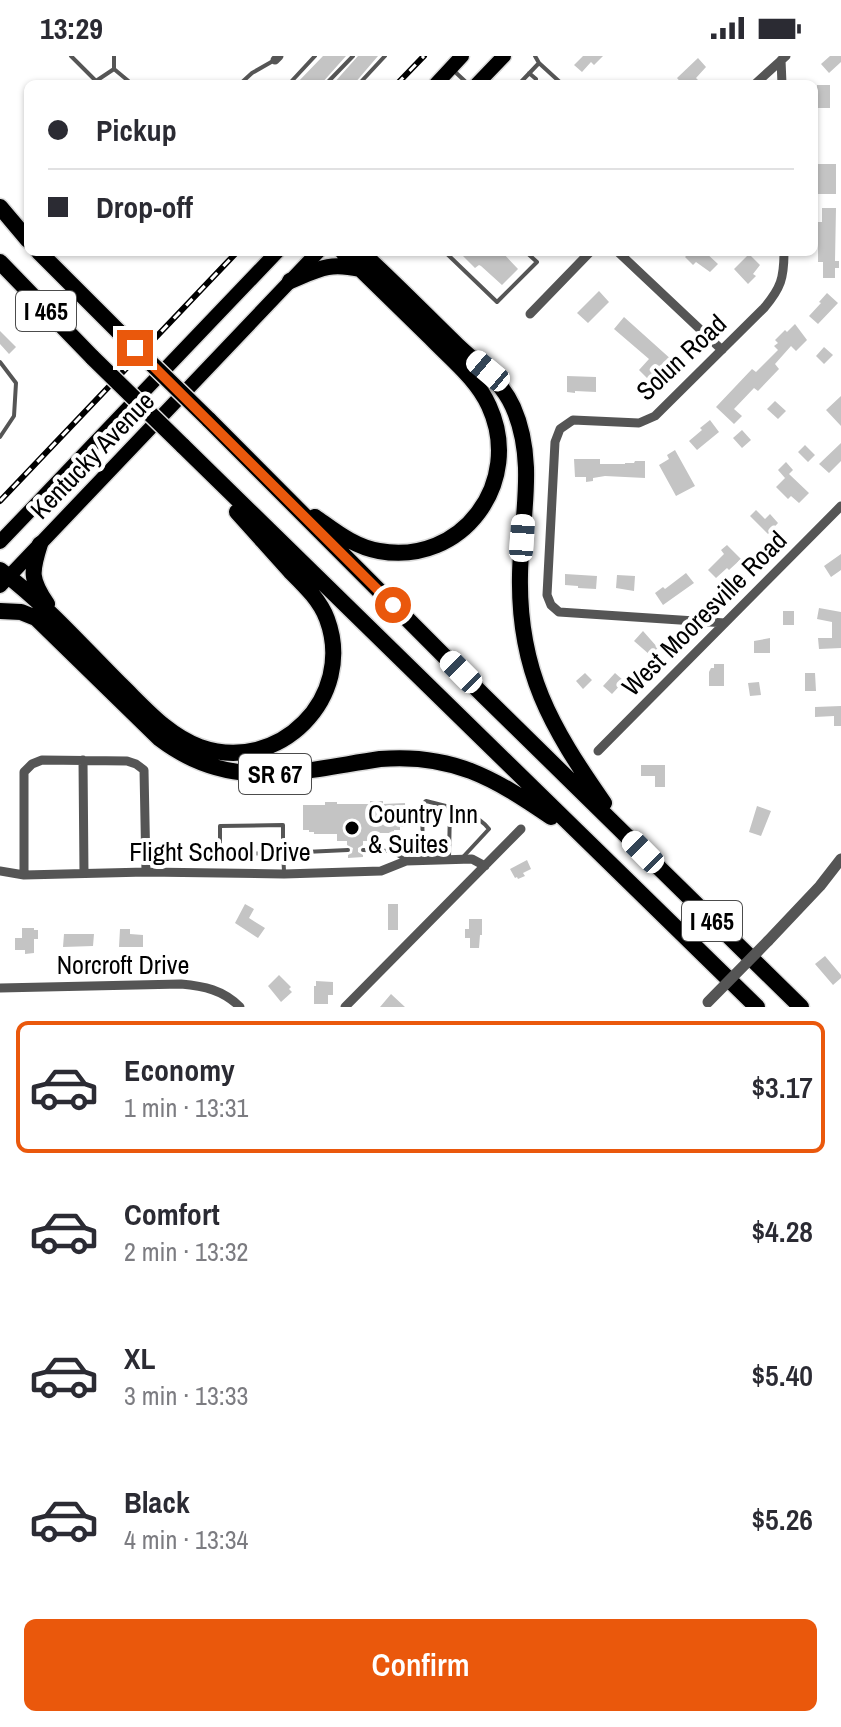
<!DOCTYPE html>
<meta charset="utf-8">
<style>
body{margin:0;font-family:"Archivo Narrow",sans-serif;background:#f7f7f7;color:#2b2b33;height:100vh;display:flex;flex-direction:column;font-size:30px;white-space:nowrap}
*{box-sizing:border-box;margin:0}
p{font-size:26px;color:#7c7c81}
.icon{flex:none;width:44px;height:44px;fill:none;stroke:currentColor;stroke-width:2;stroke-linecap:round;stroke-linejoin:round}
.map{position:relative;height:951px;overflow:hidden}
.sheet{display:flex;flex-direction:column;background:#fff;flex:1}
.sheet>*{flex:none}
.banner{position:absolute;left:24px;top:24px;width:794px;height:176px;border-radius:12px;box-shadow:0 2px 6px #0004;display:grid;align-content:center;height:176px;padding:0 24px;background:#fff}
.end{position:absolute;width:36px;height:36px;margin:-18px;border:10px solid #ea580c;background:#fff;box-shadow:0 0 0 4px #fff}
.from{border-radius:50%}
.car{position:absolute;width:24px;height:48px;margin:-24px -12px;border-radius:10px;box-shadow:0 0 6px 2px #0007;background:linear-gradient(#fff 24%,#345 0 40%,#fff 0 76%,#345 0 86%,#fff 0)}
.banner b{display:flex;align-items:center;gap:28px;height:76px;font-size:30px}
.banner b+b{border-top:2px solid #e1e1e2}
.banner i{width:20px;height:20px;background:#2b2b33}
ul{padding:14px 0 0;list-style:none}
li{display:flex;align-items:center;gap:24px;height:132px;margin:0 16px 12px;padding:0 8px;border:4px solid transparent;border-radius:12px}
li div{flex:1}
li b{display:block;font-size:30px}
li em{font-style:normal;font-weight:600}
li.active{border-color:#ea580c}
li>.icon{width:72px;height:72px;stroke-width:1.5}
.button{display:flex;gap:16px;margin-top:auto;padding:16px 24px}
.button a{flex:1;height:92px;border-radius:12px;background:#ea580c;color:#fff;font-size:32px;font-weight:600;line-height:92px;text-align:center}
.status{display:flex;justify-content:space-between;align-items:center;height:56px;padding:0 40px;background:#fff;direction:ltr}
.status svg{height:22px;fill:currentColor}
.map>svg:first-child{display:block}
</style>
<div class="status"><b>13:29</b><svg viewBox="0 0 49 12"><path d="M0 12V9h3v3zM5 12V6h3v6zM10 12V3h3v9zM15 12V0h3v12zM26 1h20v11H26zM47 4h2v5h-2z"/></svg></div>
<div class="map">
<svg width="841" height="951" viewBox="0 0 841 951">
<rect width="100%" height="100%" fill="#fff"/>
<path fill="#c4c4c4" d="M323,0H346L321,28H296Z
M358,0H378L354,28H333Z
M583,0H603L594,9L591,6L582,16L574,9Z
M830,0H841V6L829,17L821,8Z
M698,2L706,11L696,22L702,28H682L677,22Z
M817,29H830V52H817Z
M817,108H836V138H818Z
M822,152H836L835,205H839V212H835V222H823V206H818V166H822Z
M467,196H502L518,213L502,229L481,210L479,209L475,212L463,200Z
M690,196H705L718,208L710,216L696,206L693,209L685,201Z
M749,198L760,209L753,218L756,220L748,228L734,213Z
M599,235L609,246L588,267L577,257Z
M827,237L838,247L818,268L809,260L821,247L819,246Z
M624,261L673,305L652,327L639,314L649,303L614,273Z
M795,268L807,284L796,295L791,290L775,308L779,313L758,335L754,332L734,353L742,360L734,368L716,351L752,313L756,316L778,294L774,290L778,287L775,284L785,274L787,276Z
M0,275L16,291L9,298L0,288Z
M824,291L833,299L824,308L816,300Z
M567,320L596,321V336L575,335V337L567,336Z
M841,340V370L826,354Z
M775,345L786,355L778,363L767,353Z
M710,364L719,376L697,394L689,385L702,374L700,372Z
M742,374L751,384L742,392L733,382Z
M841,387V405L829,417L819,408Z
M805,389L815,399L808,406L798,396Z
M675,394L695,430L676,440L659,409L669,403L667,399Z
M574,403H600V408H625V407H634L635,405H645V422L605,420L593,422V425L586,426V421H575Z
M786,406L793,414L785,422L778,414Z
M789,418L809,437L799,447L791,440L788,443L776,431Z
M756,454L765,463L770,458L778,467L768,478L750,460Z
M727,489L741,503L729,514L727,512L716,522L708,514L724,498L721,494Z
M841,498V514L831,521L824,510Z
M686,517L694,527L663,549L655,537L663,531L665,533Z
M565,518L597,520L596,533L578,532V530L565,529Z
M617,519L635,520L634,535L616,532Z
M819,552L841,556V592L819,593L818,582H832V566L817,563Z
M783,555H794V569H783Z
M643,575L658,592L650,599L634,585Z
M770,582V597H754V585Z
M714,608H724V630H709V616L711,612H714Z
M585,617L592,624L583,633L576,625Z
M615,617L624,625L612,638L603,630Z
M805,617H815L816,635H805Z
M759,626L761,639L750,640L748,627Z
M841,650V670H834V660L815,661V651Z
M641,709H665V731H655V720H641Z
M370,745H383V748L405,747L406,771H400V774H394V777H373V785H363V789L358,792V796L363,799V801L348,802V799L352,797L353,792L347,789V785H337V778H314V776H309V774H303V749H325V746H337V748H370Z
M757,750L771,755L761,780L749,776Z
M527,804L531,813L523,817L525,820L518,823L517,821L515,822L510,813Z
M245,848L254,853L249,862L265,872L258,882L235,867Z
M388,848H398V874H388Z
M469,863H482V879H480L479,892H470V882H465V873H469Z
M22,872H34V874H38V883H34V897L25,898V894H15V882H22Z
M120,873H130V878L143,879V891H119Z
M64,878H94L93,890L63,891Z
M825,900L841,919V922L833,929L815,908Z
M279,919L291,931L289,933L292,936L281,946L268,930Z
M316,925L333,926V939H328V948H314V930H316Z
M391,938L405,951H380Z"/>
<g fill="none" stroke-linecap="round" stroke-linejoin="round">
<g stroke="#dbdbdb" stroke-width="17">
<path id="primary" d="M436,28L462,0
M477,28L504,0
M0,486L277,196
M0,530L318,196"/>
</g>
<g stroke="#dbdbdb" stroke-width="19">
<path id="motorway" d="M0,151L28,184
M39,196L119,276
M361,196C394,226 425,258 457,289C478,309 501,324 513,351C537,405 521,462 520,519C518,615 551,671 604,747
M0,206L93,302
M290,225C319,213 328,206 360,213
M208,363L483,639L801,951
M182,389L757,951
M315,461C335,475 354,491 379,495C462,510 524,426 489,350C477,323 450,302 430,281C401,253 372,224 343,196
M40,488C31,516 30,523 47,548
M0,514C43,546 81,589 119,627C144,651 167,679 200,691C279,719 356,641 327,563C320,544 304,529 290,515C272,495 255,476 237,456
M0,555L21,556L36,562L160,683C231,737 299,715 380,703C452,697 494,722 551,761"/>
</g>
<path stroke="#555" stroke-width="4" d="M71,0L96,25L114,13L132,28
M539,7L562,28
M114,13V0
M452,13L468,28
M529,17L536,23
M240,28L252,17L273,5
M289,28L315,0
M326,28L353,0
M359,28L385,0
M519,28L539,7L535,0
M445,196L497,246L537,206L526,196
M0,306L16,327L14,360L0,381
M363,794L391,795L406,804
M449,801L450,751
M423,802L422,749L426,745C448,751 474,754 489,773L463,801
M284,815L283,797L220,798V770L283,769V797L348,794"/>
<path stroke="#555" stroke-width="9" d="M275,4L279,0
M781,4L782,28
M755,28L786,0
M618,196L722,294
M530,258L590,196
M725,567L559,556L551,549L547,539L555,386L560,373L573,364L639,367L655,360L764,252C781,232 784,222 784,196
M598,695L841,450
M83,704L84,817
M0,815L24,819L146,816L284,818L381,815L406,805L472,803L485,810
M24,819V716L32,708L42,704L127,705L136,708L144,714L146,816
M0,932L181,928C204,930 223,934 240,951
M345,951L521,773"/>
<path stroke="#555" stroke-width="11" d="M768,885L820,830L841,803"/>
<use href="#primary" stroke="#000" stroke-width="14"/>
<use href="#motorway" stroke="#000" stroke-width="16"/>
<g stroke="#000" stroke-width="6">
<path id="rail" d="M397,28L424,0
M0,445L237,196"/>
</g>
<use href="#rail" stroke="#fff" stroke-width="3" stroke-dasharray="9" stroke-linecap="butt"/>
<g stroke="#dbdbdb" stroke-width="19" stroke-linecap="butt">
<path id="motorway-bridge" d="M119,276L208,363
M93,302L182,389"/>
</g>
<path stroke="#555" stroke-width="11" d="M708,946L768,885"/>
<use href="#motorway-bridge" stroke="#000" stroke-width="16"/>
</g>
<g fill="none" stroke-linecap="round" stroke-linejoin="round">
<path stroke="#ea580c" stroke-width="10" d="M135,292L393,549"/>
</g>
<circle fill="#000" stroke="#fff" stroke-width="3" cx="352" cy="772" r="8"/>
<g text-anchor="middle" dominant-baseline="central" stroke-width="8" stroke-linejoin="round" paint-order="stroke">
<g fill="#fff" stroke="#4c4c4c" stroke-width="2">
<rect x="16" y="235" width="60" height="40" rx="6"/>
<rect x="239" y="698" width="72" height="40" rx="6"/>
<rect x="682" y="845" width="60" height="40" rx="6"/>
</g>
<g font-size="24" font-weight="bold" fill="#000">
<text x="46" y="255">I 465</text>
<text x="275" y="718">SR 67</text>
<text x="712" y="865">I 465</text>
</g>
<g font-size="26" fill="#000" stroke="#fff">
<text transform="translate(681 301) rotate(-43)">Solun Road</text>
<text transform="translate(92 399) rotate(-46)">Kentucky Avenue</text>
<text transform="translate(704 557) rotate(-45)">West Mooresville Road</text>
<text x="220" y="795">Flight School Drive</text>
<text x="123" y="908">Norcroft Drive</text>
</g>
<g font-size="26" fill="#000" stroke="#fff" text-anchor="start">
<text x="368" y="757">Country Inn<tspan x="368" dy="30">&amp; Suites</tspan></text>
</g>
</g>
</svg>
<i class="end from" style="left:393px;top:549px"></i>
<i class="end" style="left:135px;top:292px"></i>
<i class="car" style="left:488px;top:315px;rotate:310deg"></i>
<i class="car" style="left:522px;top:482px;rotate:4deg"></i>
<i class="car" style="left:461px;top:616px;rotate:315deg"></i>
<i class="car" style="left:643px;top:796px;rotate:315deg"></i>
<div class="banner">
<b><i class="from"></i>Pickup</b>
<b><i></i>Drop-off</b>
</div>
</div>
<section class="sheet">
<ul>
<li class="active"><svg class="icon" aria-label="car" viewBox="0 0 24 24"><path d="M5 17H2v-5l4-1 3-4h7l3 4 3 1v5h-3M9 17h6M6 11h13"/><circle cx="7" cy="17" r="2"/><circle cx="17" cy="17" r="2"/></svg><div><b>Economy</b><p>1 min · 13:31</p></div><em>$3.17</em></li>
<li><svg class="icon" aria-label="car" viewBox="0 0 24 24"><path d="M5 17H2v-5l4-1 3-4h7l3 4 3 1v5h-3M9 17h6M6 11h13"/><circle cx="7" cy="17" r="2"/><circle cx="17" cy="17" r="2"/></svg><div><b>Comfort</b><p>2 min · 13:32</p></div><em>$4.28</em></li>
<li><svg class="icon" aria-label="car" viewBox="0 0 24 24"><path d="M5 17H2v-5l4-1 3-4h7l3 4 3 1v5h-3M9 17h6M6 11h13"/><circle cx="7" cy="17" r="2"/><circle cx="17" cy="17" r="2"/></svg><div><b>XL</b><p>3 min · 13:33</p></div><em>$5.40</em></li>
<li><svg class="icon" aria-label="car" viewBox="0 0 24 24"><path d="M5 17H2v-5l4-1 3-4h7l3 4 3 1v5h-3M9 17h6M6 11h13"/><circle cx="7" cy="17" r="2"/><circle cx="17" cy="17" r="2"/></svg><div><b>Black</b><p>4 min · 13:34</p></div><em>$5.26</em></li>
</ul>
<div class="button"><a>Confirm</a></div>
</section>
